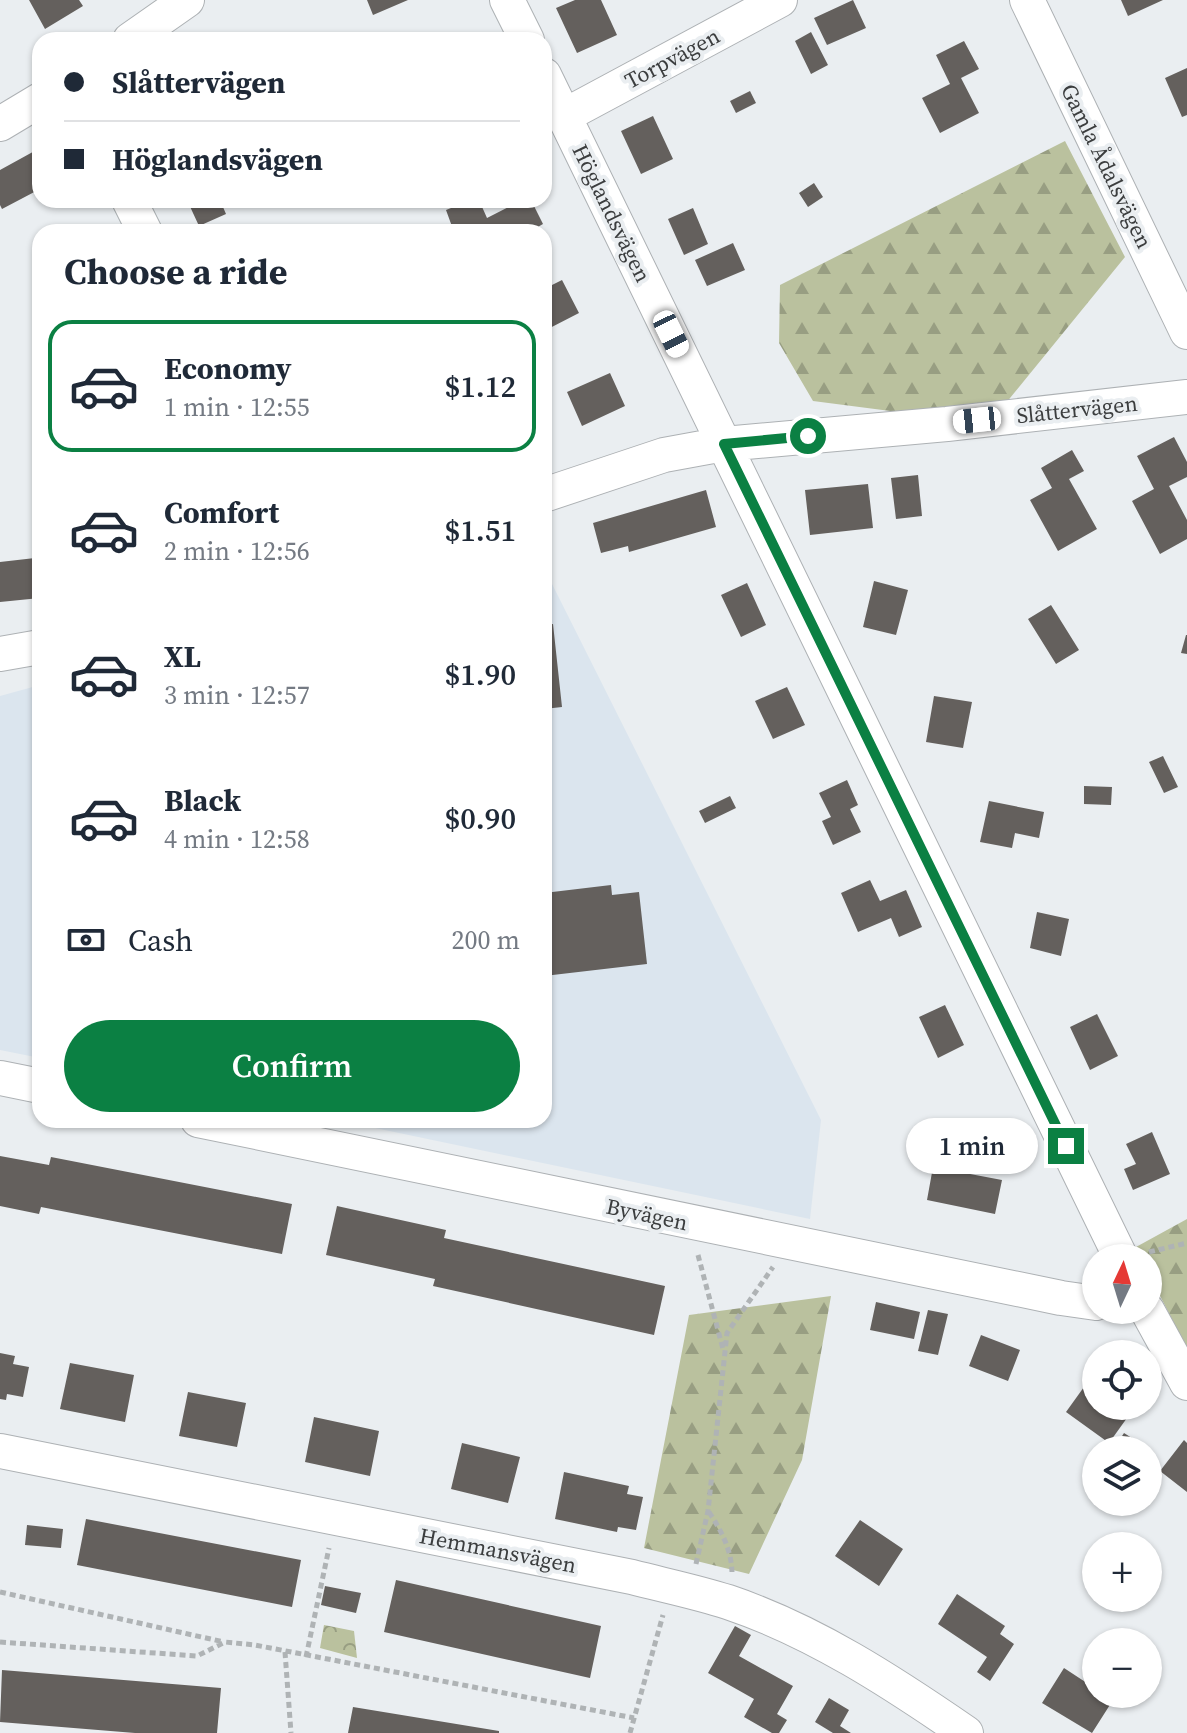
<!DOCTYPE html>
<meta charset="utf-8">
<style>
body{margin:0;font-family:"Source Serif 4",serif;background:#f6f6f7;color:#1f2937;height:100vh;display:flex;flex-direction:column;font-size:30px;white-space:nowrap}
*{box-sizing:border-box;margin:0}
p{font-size:26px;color:#747a83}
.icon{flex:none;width:44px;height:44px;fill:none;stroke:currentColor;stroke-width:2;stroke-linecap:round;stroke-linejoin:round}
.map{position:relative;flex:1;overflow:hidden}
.drawer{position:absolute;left:32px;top:224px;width:520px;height:904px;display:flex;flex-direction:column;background:#fff;border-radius:24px;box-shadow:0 2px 6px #0004}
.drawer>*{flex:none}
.guide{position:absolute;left:32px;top:32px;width:520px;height:176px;border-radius:24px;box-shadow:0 2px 6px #0004;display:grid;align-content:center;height:176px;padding:0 32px;background:#fff}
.needle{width:52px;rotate:4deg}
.tools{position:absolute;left:1082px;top:1244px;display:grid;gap:16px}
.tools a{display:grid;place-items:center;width:80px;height:80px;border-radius:50%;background:#fff;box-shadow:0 2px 6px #0004;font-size:40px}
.end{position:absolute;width:36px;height:36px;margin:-18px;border:10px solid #0b8043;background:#fff;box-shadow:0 0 0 4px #fff}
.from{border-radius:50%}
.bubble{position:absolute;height:56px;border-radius:28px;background:#fff;box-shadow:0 2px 6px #0004;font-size:26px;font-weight:600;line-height:56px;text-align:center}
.car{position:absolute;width:24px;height:48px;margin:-24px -12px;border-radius:10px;box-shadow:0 0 6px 2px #0007;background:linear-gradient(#fff 24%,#345 0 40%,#fff 0 76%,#345 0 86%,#fff 0)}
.guide b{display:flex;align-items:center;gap:28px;height:76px;font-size:30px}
.guide b+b{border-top:2px solid #e0e1e3}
.guide i{width:20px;height:20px;background:#1f2937}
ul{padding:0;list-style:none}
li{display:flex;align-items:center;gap:24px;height:132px;margin:0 16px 12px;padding:0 16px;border:4px solid transparent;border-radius:24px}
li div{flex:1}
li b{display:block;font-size:30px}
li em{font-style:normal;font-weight:600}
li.on{border-color:#0b8043}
li>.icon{width:72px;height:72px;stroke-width:1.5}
h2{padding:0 32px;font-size:36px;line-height:96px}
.pay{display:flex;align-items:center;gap:20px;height:88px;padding:0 32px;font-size:30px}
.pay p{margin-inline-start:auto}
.cta{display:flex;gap:16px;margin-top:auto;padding:16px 32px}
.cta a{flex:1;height:92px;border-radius:48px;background:#0b8043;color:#fff;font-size:32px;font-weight:600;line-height:92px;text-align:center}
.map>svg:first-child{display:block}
</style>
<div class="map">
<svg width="1187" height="1733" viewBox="0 0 1187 1733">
<defs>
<pattern id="forest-firs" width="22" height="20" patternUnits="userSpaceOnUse" patternTransform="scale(2)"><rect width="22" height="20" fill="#bac19e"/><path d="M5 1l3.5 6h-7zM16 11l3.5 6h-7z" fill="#989e82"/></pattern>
<pattern id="park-crowns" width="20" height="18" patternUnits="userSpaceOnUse" patternTransform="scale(2)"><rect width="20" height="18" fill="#bac19e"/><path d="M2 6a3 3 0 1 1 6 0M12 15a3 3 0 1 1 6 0" fill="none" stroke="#989e82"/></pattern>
</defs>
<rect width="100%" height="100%" fill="#eaeef1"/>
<path fill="#dbe5ee" d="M544,568L821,1120L810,1219L337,1120H544Z
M40,685V1058L0,1050V696Z"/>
<path fill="url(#forest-firs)" d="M1065,141L1125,257L997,414L929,416L813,401L779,343L780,285Z
M1187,1219V1349L1148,1272V1258H1141L1136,1247Z
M831,1296L802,1460L749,1574L644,1548L689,1315Z"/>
<path fill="url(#park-crowns)" d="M324,1625L354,1631L357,1658L320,1648Z"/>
<path fill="#64605d" d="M29,0H79L83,6L45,29Z
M367,0H408L373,15Z
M575,0H601L617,35L577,53L556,8Z
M853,0L866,28L827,45L814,18Z
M1121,0H1163L1128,16Z
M446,32L449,40H428Z
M811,32L828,65L811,74L795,41Z
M964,41L979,69L961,78L979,113L940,133L922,98L950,84L936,55Z
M1187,68V115L1182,117L1165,78Z
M750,91L756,103L736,113L730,101Z
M653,116L673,159L641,174L621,131Z
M40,148V189L2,209L0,205V170Z
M814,183L823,197L808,207L799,193Z
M187,200H220L226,214L199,226Z
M471,200H479L487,218L522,200H531L543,224L529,232H479L475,225L454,232L446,210Z
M693,208L708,244L684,255L668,219Z
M733,243L745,270L707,286L695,260Z
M562,280L579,313L544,331V289Z
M610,373L625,406L582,426L567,392Z
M1174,437L1187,462V477L1169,486L1187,520V539L1160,554L1132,501L1154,489L1137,456Z
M1072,450L1084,471L1069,479L1097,529L1058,551L1030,500L1052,488L1041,468Z
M918,475L922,516L896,519L891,478Z
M868,484L873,528L810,535L805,490Z
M706,490L716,527L629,552L628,546L601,553L593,523Z
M35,558L40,598L0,602V562Z
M874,581L908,590L896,635L863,627Z
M747,583L766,625L741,637L721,595Z
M1051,605L1079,650L1056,664L1028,619Z
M553,624L562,707L544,709V625Z
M1186,635H1187V654L1181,653Z
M787,687L805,725L773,739L755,701Z
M934,696L972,702L963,748L926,742Z
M1163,756L1178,787L1164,793L1149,762Z
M847,780L858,805L850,809L861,832L833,845L822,821L831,817L819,793Z
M1084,786L1112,787L1111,805L1084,804Z
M730,796L736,808L705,823L699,811Z
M989,801L1044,812L1039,838L1015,833L1012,848L980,842Z
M870,880L880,901L906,890L922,927L899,937L891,918L858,932L841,893Z
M611,885L612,895L639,892L647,964L544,976V893Z
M1037,912L1069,919L1061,956L1030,948Z
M945,1005L964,1045L938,1058L919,1017Z
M1097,1014L1118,1056L1090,1070L1070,1027Z
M1152,1132L1170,1174L1133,1190L1124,1169L1136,1164L1126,1144Z
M937,1142L960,1145L957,1163L934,1160Z
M0,1156L49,1165L51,1157L292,1204L282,1254L41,1207L39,1214L0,1206Z
M933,1167L1002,1180L995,1214L927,1200Z
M337,1206L446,1230L444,1238L665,1286L654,1335L433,1286L435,1279L326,1255Z
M876,1302L920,1312L914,1339L870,1330Z
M928,1310L948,1314L938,1355L918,1351Z
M981,1335L1020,1350L1008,1381L969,1366Z
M0,1353L15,1356L13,1364L29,1367L23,1397L7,1394L6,1400L0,1399Z
M70,1363L134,1375L125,1422L60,1409Z
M1089,1380L1096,1385V1406H1125L1132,1411L1109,1443L1066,1412Z
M188,1392L246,1403L237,1447L179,1436Z
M314,1417L379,1431L370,1476L305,1462Z
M1124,1433L1143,1445L1139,1450H1113Z
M1184,1440L1187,1443V1492L1160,1471Z
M462,1443L520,1457L508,1503L451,1489Z
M564,1472L629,1486L627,1494L643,1497L636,1530L618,1527L617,1532L555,1519Z
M86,1519L301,1560L292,1607L77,1565Z
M860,1520L903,1549L879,1586L835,1556Z
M27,1525L63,1529L61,1548L25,1545Z
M396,1580L601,1626L590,1678L384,1632Z
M325,1586L361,1593L356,1613L321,1605Z
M957,1594L1005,1626L1000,1634L1014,1644L990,1681L977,1672L987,1657L938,1624Z
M735,1626L751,1635L739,1656L793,1686L777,1714L787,1720L779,1733H772L744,1717L754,1699L708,1673Z
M1064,1668L1096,1689V1694H1104L1113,1700L1092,1733L1042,1703Z
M2,1670L221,1688L217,1733H135L0,1722Z
M829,1698L849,1710L840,1726L851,1733H833L815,1722Z
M353,1707L499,1731V1733H348Z"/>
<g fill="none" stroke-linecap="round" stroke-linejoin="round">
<g stroke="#adb1b4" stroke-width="36">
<path id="minor" d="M507,0L527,40
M1027,0L1187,332
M130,40L187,0
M544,75L1121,1258
M564,116L780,0
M0,124L40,100
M129,200L145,232
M544,495L664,455L724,444L947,424L1187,397
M0,654L40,647
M0,1078L40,1086
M198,1120L1061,1298L1096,1303
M1147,1310L1187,1383
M0,1451L632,1577C663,1585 697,1592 728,1602C814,1631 892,1682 966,1733"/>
</g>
<path stroke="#afb3b5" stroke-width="5" stroke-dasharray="6 4" stroke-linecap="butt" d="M1149,1252L1187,1243
M698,1255L723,1349
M709,1512C722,1532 731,1549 732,1572
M696,1564L708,1511L727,1333L773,1267
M0,1592L224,1642
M0,1642L197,1656L225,1642L255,1645L634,1718
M285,1652L291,1733
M306,1657L329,1548
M630,1733L663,1615"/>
<use href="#minor" stroke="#fff" stroke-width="34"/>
</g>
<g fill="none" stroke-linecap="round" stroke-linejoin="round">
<path stroke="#0b8043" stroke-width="10" d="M808,436L724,444L1066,1146"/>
</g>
<g text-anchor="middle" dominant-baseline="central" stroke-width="8" stroke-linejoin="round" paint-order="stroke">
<g font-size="22" fill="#3b3d3e" stroke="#eaeef1">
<text transform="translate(672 58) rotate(-28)">Torpvägen</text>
<text transform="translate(1107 166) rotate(64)">Gamla Ådalsvägen</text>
<text transform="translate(612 213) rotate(64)">Höglandsvägen</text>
<text transform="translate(1077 409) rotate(-6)">Slåttervägen</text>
<text transform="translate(647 1214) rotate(12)">Byvägen</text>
<text transform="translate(498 1550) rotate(11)">Hemmansvägen</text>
</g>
</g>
</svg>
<div class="tools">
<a><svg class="needle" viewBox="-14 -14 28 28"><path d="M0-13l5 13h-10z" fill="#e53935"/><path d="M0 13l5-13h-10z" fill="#747a83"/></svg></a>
<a><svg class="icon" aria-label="locate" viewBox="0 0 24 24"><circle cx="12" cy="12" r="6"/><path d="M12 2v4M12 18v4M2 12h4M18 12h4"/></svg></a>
<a><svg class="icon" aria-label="layers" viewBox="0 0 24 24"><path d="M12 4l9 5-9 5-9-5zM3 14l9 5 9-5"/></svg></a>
<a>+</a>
<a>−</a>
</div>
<i class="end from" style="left:808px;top:436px"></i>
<i class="end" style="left:1066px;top:1146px"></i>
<div class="bubble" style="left:906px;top:1118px;width:132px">1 min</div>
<i class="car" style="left:671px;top:334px;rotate:154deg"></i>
<i class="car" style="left:977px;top:420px;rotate:264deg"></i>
<div class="guide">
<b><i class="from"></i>Slåttervägen</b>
<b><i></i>Höglandsvägen</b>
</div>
<section class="drawer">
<h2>Choose a ride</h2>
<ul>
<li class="on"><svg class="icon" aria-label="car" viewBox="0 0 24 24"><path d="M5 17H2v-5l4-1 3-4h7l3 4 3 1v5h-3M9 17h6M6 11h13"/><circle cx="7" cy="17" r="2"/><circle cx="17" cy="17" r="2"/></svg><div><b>Economy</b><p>1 min · 12:55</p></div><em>$1.12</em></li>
<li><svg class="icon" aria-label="car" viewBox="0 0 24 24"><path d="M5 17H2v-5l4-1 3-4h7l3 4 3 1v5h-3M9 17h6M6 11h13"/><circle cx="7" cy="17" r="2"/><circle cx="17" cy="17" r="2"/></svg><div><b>Comfort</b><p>2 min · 12:56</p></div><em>$1.51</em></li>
<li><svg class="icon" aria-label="car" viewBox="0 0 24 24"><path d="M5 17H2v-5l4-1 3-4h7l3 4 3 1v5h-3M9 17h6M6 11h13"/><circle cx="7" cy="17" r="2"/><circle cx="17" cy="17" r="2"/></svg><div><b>XL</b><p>3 min · 12:57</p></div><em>$1.90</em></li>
<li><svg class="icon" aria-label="car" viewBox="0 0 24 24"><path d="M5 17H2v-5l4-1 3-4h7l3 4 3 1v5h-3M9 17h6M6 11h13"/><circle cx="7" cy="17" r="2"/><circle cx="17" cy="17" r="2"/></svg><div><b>Black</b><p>4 min · 12:58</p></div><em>$0.90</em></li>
</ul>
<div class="pay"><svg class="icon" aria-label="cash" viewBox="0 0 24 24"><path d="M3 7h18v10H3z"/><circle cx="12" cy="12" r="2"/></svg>Cash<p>200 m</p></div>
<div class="cta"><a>Confirm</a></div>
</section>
</div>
